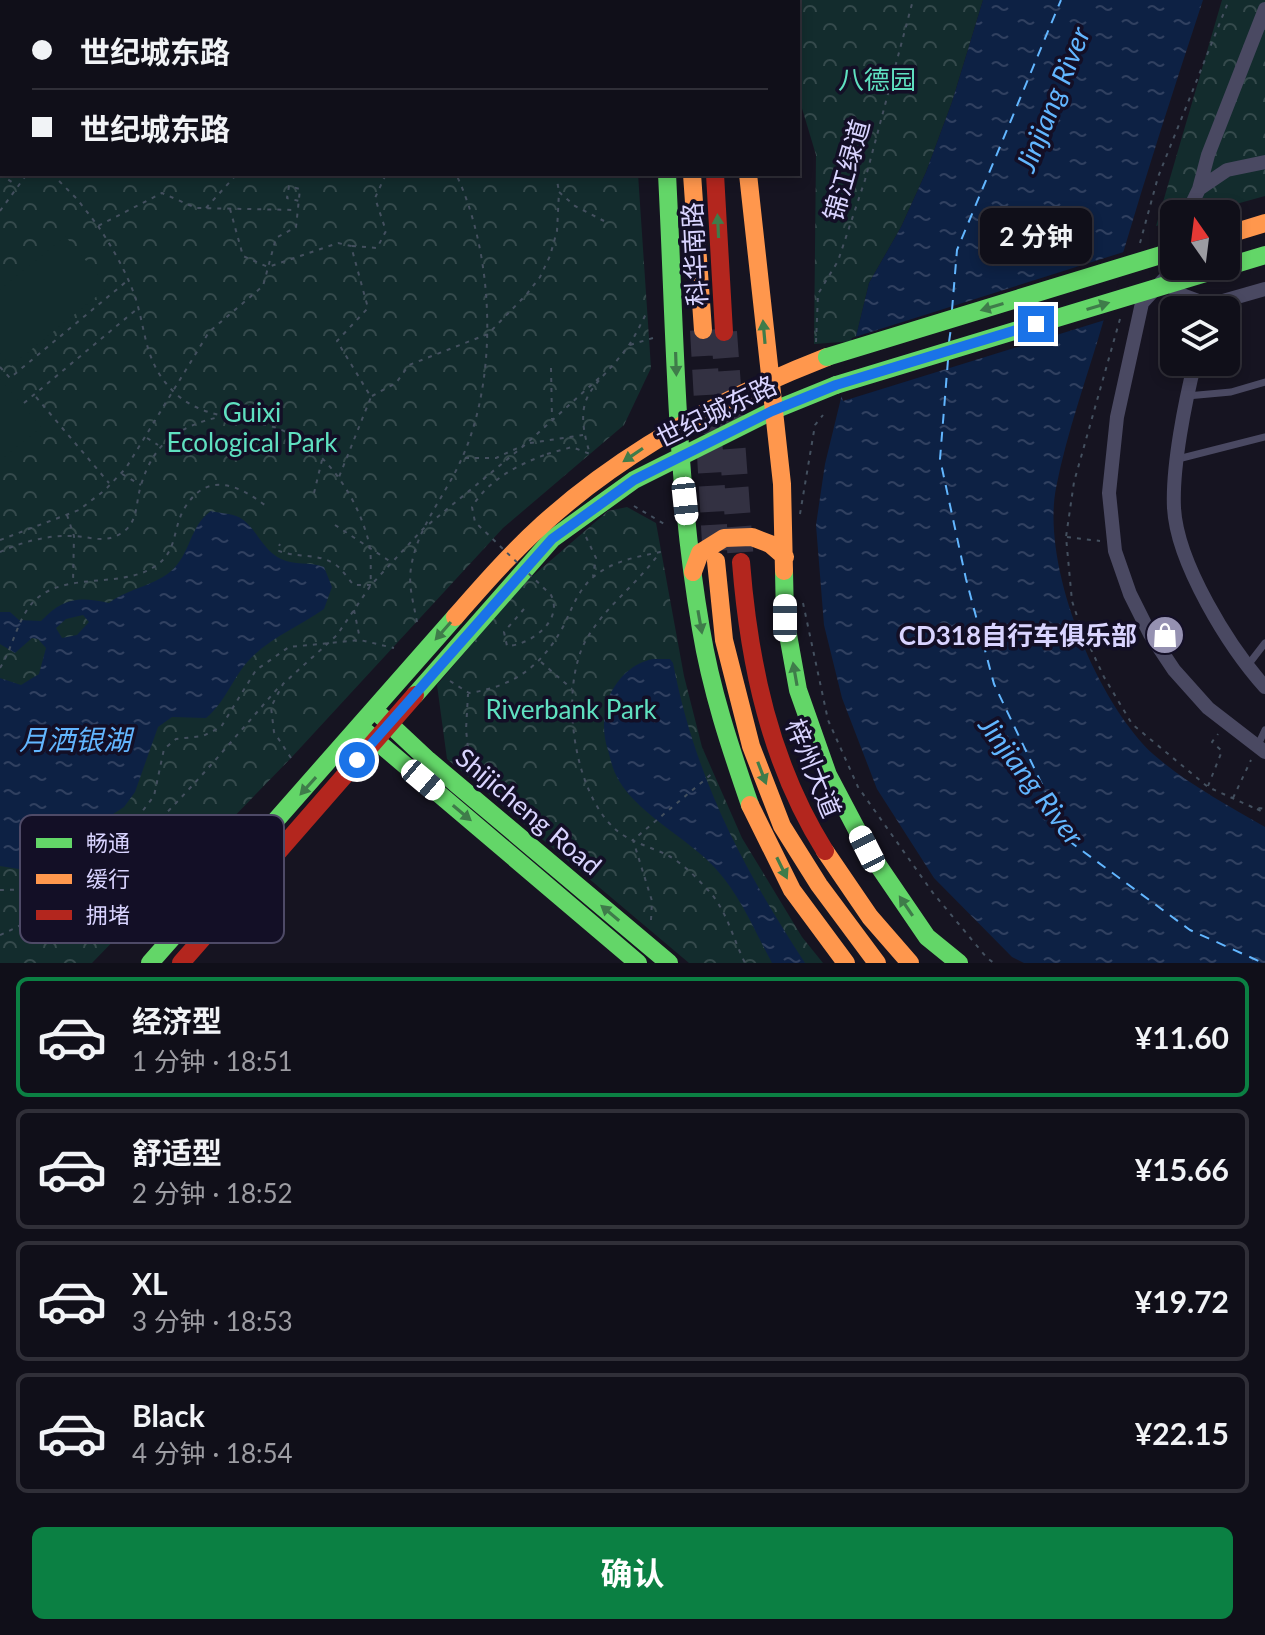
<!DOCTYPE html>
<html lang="zh">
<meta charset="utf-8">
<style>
body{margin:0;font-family:Lato,"Noto Sans SC",sans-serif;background:#191822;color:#f1f3f6;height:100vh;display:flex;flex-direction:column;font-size:30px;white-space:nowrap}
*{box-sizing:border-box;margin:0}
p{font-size:26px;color:#9c9ca2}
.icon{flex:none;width:44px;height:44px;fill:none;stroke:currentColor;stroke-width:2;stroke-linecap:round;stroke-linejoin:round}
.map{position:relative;height:963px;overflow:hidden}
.sheet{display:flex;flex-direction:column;background:#100f19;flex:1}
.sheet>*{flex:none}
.guide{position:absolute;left:0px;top:0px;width:800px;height:176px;box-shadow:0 4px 12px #0003,0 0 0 2px #302f38;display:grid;align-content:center;height:176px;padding:0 32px;background:#100f19}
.needle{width:52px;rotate:346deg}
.controls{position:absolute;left:1160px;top:200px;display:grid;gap:16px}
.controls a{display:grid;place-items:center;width:80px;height:80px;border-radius:12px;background:#100f19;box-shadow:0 4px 12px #0003,0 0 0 2px #302f38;font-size:40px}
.end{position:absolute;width:36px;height:36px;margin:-18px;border:10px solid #1a73e8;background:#fff;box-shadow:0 0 0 4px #fff}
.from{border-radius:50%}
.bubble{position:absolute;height:56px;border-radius:12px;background:#100f19;box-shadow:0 4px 12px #0003,0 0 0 2px #302f38;font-size:26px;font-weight:700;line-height:56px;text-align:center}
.car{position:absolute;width:24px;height:48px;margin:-24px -12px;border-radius:10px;box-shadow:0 0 6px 2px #0007;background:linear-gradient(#fff 24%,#345 0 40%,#fff 0 76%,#345 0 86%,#fff 0)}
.guide b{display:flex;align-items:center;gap:28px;height:76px;font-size:30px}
.guide b+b{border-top:2px solid #302f38}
.guide i{width:20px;height:20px;background:#f1f3f6}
ul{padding:14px 0 0;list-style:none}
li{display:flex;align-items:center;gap:24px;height:120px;margin:0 16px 12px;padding:0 16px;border:4px solid #302f38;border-radius:12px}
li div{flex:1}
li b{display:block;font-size:30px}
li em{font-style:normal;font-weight:700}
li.selected{border-color:#0b8043}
li>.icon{width:72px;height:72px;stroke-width:1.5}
.primary-button{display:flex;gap:16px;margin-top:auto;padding:16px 32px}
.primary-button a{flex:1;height:92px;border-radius:12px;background:#0b8043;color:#fff;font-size:32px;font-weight:700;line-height:92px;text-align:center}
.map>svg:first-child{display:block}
</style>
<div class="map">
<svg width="1265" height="963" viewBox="0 0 1265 963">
<defs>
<pattern id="forest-crowns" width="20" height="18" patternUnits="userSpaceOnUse" patternTransform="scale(2)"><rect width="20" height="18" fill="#132c2d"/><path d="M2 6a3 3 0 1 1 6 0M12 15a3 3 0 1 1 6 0" fill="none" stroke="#354a4c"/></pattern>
<pattern id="water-ripples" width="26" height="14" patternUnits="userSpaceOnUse" patternTransform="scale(2)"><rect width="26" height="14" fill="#0d2144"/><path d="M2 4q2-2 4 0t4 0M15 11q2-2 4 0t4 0" fill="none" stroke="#304060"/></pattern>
</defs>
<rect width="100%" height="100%" fill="#161421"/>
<path fill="url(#forest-crowns)" d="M0,0L620,2H2V174H638L651,368L624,425L503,528L291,758L92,963H0Z
M769,0H983L952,102L926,172L901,227L869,283L855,341L814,344L816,155L798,95V2Z
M1222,0H1265V196L1200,214H1174V221L1156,226Z
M627,507L656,523L684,676L702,747L742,838L802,937L823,963H689L447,759L437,685L521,586L608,511Z"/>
<path fill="#132c2d" d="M65,236L108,287L11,366L0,353V290Z
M0,379L41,427L0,461Z"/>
<path fill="url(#water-ripples)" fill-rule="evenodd" d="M983,0H1203C1168,106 1134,212 1104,319C1088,375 1067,431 1056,488C1041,566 1096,701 1153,754C1186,783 1227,805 1265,827V963H1024L1012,957L934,878L877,789L842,698L824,625L816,525L825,464L869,283L901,227L926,172L952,102Z
M211,511C219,513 228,513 236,516C255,523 260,549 281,559C295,566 309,561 324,567L332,587L324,609C300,626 273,636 251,658C233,676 226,702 206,718L172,717L158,727L135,792L124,807L107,818L65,823L49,838L38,857L19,869L0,866V678L21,685L39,674L46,648L38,639L32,638L15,653L0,644V612H10L19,620L41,621C63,598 78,596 109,603C127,589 153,586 170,572C191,555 189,526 211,511ZM83,615L89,622L77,635L62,638L56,628L66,619Z
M653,659H670L673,663C695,777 742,867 805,963H772C754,930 742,898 716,869C689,838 632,812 615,773C612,766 610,758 608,750C602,733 603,713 609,697C618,677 633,663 653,659Z"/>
<path fill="#161421" d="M1127,251L1108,319L843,401L839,389L852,338Z"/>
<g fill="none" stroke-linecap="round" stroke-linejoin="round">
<path stroke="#62b6ff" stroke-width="2" stroke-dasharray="10 8" stroke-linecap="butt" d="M952,310L957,250L1061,0
M949,342L951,328
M948,360L940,459L966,579L994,684L1069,841L1190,930L1263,963"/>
<path stroke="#333142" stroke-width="26" stroke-dasharray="26 13" stroke-linecap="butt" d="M703,330L716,561
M724,332L741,562"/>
<path stroke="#44505f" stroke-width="2" stroke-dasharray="4 6" stroke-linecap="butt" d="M228,0L233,2
M438,0V2
M86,2L91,0
M586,2V0
M0,56L2,55
M0,168L2,164
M0,174L16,185
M52,174L77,199L98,226L162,193L196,208L297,210
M556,174L559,192
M206,208L237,174
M230,209L243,256L268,267L338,243L351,246L368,308L337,341L371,397L339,477
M0,211L27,174
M98,226C112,247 124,268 133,291C147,328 142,361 174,392C201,418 235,416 270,426C320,440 357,494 369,543C372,556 370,571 371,585H354C348,579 343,570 336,565C318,552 296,559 277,550L280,544
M1140,243L1158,177L1229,0
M352,246L377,248L386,231L375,198L386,174
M1120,319L1074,482L1066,537L1072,601L1081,628L1104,677L1132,724L1208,787L1252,807L1265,809
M816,342L818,294L838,261L865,180L913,0
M630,345L656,337
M0,367L10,378L127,281
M551,368L552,419
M372,396L396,383L409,365L488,334L526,295L540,277L550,256L557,231L559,192L575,206L604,221
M36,397L109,483
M24,403L137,309
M147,438L158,445
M530,443L583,435
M547,454L572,447L590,454C570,390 597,390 629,345C636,335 641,323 647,312
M465,458H496L524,445
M122,474L141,485
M314,493L322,460
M634,506L666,525
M800,514L815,425L823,415
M67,515L74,536L73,583
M335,525L391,562
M586,537L596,558L593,576
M1067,537L1100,541
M0,540L79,510L105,490L126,468L209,332L263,286L276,238L296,227L300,189L289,186L287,198L299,201
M0,552C22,542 47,535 72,536C89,536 103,544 120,534C139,523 135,504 141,485C154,442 178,427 219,417
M803,603L828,720L858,787L933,893L987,958L994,963
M354,610L360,639
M417,622C414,605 408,586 411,568C417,527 446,495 462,458C499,376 494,254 456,174
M541,662L572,689
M0,668C12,649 16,625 29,607C57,569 118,590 154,567C178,552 172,530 184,509C207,470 239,485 266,506
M450,681L469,693C515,686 542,666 564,625C572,608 578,591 592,578C612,561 636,557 660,552C638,584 605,606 586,640C559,689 573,791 615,829C629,842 652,847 669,856C682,863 696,877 706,888C727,909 732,937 745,963
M291,758L274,732L271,707L283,684L337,635L371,585L423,529L527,443L599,378
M463,765L469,756L466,730L468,694
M1208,786L1222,751L1212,742L1218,734
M1233,798L1251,760
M1257,809L1265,813
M62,862L75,844L91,836L112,832L129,824L141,813L154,796L164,749L176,739L203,736L221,727L256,670L289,647L360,640L394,648
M0,890C12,890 27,890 38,883C47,878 53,867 62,862C78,854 96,858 112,864
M651,920L652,901L633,840L714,772
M0,935C118,883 196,781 279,687"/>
<path stroke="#4a4962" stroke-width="7" d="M1187,396L1231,392L1265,382
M1178,459L1265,437
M1248,665L1265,643
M1258,745L1265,730"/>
<path stroke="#4a4962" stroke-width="14" d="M1199,189L1208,155L1265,9
M1187,214L1199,189L1227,170L1265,162
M1174,240L1167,276L1142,303L1117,417L1109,493L1115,551L1130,594L1150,634L1174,670L1208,708L1265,752
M1168,277L1177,293L1209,305
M1209,305L1265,289
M1195,362C1185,402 1172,467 1174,508C1177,563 1229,647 1265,687"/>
<path stroke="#63d668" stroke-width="18" d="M676,0L677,2
M728,0V2
M667,174C675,326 675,479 701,629C711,690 730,747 750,805
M784,571L785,618L798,690L828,775L867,849L927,937L959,963
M415,695L552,539L634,480L772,411L836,385
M381,716L428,760L669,963
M366,732L638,963
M150,963L455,617"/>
<path stroke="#ff974d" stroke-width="18" d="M651,0V2
M701,0L702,2
M692,174L703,330
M748,174L782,484L784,571
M1226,235L1265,223
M716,561L724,640L751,746L782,826L819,885L877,963
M693,572L700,553L724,538L752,537L770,544L785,557
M455,617C483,585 511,553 543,524C626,449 724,397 827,357
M750,805L792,890L846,963
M825,851L870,917L910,963"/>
<path stroke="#b3261e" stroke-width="18" d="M715,174L724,332
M741,562C749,664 770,763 825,851
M181,963L415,695"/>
<path stroke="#44505f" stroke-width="2" stroke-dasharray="4 6" stroke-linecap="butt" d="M524,609L504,632L507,646C531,645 564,620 551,595L475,522L472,507C489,479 518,465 547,454"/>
<path stroke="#63d668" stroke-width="18" d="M827,357L1174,251
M836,385L1265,255"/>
</g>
<defs><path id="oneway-solid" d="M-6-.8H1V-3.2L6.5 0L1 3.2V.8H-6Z" transform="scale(2)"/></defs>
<g fill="#3f7c4a">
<use href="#oneway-solid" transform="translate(718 226) rotate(-93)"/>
<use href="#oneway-solid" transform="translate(1098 306) rotate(-17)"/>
<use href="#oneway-solid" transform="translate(992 307) rotate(163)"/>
<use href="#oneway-solid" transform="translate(764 332) rotate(-95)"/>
<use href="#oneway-solid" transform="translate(676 364) rotate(88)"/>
<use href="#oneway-solid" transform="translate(633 455) rotate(146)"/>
<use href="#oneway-solid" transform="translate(700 622) rotate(80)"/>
<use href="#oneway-solid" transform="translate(443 631) rotate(131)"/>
<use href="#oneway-solid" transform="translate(795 674) rotate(-100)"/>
<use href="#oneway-solid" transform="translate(762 773) rotate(69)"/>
<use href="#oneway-solid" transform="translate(308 786) rotate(132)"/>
<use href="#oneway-solid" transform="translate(462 813) rotate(40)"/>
<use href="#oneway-solid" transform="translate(782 868) rotate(64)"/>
<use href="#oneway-solid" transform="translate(906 906) rotate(-124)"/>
<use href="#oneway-solid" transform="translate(610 913) rotate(-140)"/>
</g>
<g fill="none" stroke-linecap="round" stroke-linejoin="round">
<path stroke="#1a73e8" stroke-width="10" d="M357,760L552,539L634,480L772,411L836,385L1036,324"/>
</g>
<defs>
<g id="shop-disc" transform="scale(2)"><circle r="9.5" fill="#9591b1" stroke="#130f26"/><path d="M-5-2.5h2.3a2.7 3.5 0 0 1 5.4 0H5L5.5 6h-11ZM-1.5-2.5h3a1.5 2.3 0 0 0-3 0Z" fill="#fff"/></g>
</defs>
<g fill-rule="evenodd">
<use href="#shop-disc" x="1165" y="635"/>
</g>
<g text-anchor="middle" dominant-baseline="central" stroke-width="7" stroke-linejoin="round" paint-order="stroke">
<g font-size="26" fill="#5fe0c0" stroke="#130f26">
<text x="877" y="79">八德园</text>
<text x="252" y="412">Guixi<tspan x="252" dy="30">Ecological Park</tspan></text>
<text x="571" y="709">Riverbank Park</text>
</g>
<g font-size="26" fill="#d9d4ff" stroke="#130f26">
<text transform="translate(846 170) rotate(-74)">锦江绿道</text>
<text transform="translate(694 254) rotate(-93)">科华南路</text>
<text transform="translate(716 411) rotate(-26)">世纪城东路</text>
<text transform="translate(814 768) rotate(68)">梓州大道</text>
<text transform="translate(529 811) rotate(40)">Shijicheng Road</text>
</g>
<g font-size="26" font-weight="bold" fill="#d9d4ff" stroke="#130f26" text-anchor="end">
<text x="1137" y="635">CD318自行车俱乐部</text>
</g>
<g font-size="28" font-style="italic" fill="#62b6ff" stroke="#130f26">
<text transform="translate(1052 99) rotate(-68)">Jinjiang River</text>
<text x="75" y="739">月洒银湖</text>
<text transform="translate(1032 780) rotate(53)">Jinjiang River</text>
</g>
</g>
<rect x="20" y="815" width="264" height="128" rx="12" fill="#130f26" stroke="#4e4a67" stroke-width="2"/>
<rect x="36" y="838" width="36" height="10" fill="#63d668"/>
<rect x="36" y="874" width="36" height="10" fill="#ff974d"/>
<rect x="36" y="910" width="36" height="10" fill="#b3261e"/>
<g font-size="22" fill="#d9d4ff">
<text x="86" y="851">畅通</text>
<text x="86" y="887">缓行</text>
<text x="86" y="923">拥堵</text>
</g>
</svg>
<div class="controls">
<a><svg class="needle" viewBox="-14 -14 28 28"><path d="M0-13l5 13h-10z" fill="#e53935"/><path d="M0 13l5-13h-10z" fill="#9c9ca2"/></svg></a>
<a><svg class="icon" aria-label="layers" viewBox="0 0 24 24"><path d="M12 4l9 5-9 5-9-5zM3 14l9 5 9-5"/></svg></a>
</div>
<i class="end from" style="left:357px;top:760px"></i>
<i class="end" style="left:1036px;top:324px"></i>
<div class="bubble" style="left:980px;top:208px;width:112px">2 分钟</div>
<i class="car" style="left:685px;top:501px;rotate:174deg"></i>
<i class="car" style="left:785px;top:618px;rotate:0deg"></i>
<i class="car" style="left:423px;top:780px;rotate:130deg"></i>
<i class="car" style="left:867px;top:849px;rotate:333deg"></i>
<div class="guide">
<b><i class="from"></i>世纪城东路</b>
<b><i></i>世纪城东路</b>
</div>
</div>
<section class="sheet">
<ul>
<li class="selected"><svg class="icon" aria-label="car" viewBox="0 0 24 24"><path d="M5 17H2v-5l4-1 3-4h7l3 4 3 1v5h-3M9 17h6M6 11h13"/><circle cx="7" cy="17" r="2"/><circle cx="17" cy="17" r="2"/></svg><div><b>经济型</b><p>1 分钟 · 18:51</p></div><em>¥11.60</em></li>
<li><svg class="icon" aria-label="car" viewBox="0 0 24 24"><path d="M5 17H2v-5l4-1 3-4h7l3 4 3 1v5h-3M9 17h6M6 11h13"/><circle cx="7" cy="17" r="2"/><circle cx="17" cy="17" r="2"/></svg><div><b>舒适型</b><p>2 分钟 · 18:52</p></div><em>¥15.66</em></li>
<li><svg class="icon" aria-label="car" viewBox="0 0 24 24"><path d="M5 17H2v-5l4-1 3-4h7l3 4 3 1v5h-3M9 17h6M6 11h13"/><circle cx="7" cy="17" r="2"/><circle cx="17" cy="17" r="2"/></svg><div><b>XL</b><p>3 分钟 · 18:53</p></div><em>¥19.72</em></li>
<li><svg class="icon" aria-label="car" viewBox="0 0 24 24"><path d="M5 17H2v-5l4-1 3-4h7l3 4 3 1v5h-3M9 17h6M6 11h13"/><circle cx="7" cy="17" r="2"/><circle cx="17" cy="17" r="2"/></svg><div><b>Black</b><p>4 分钟 · 18:54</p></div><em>¥22.15</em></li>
</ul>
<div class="primary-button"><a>确认</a></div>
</section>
